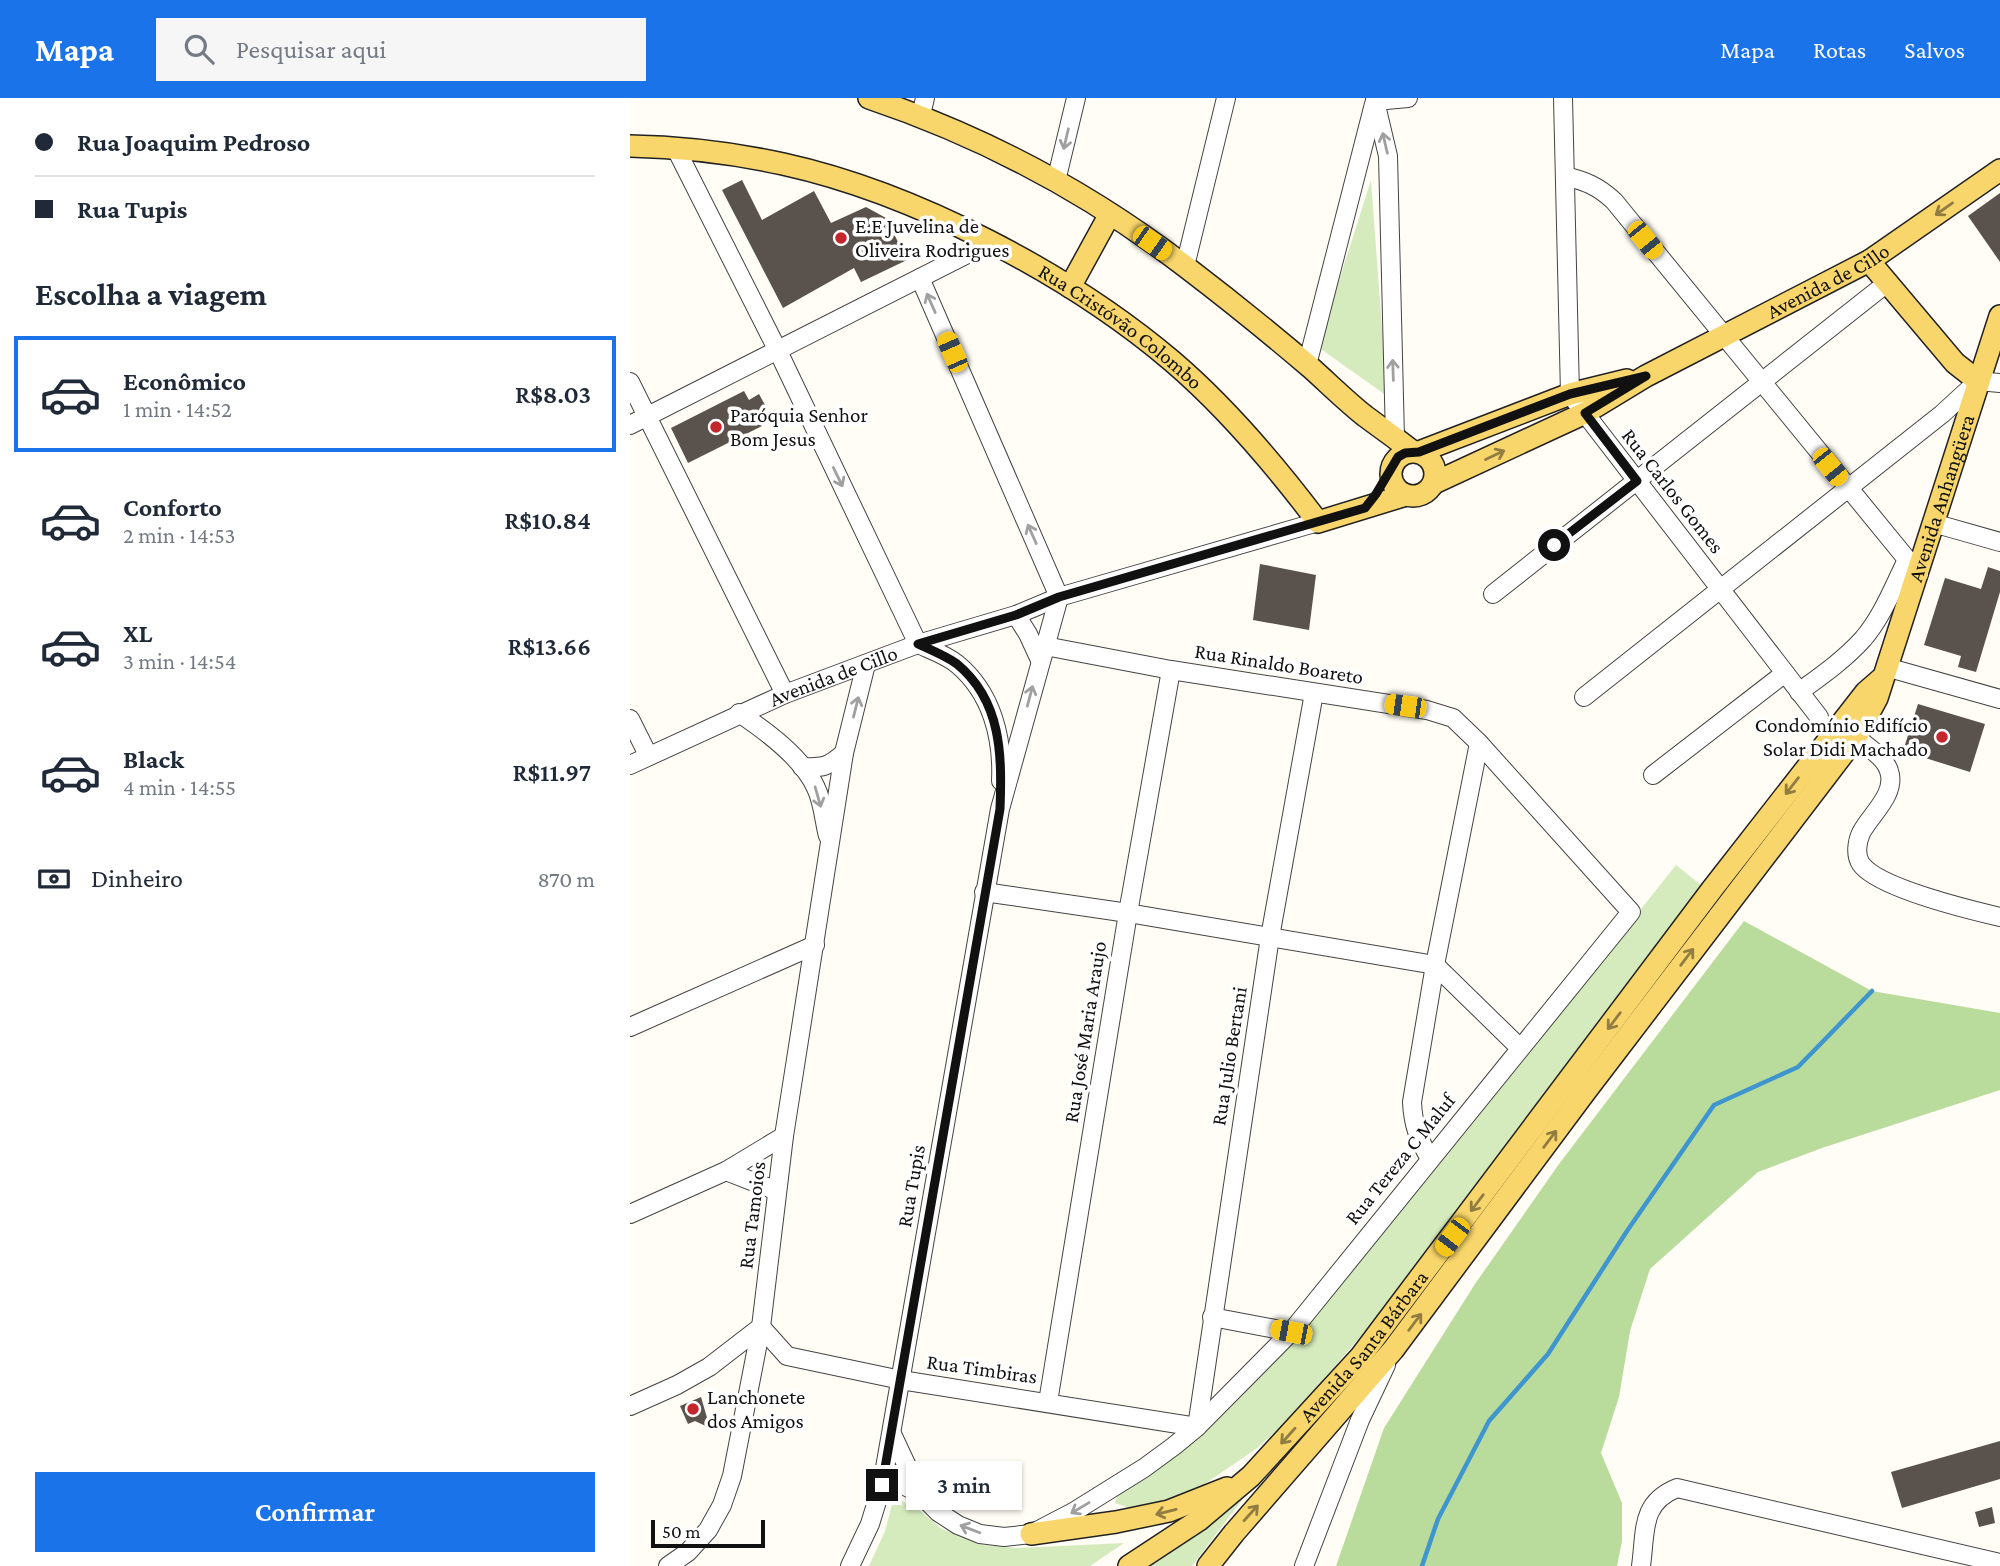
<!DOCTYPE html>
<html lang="pt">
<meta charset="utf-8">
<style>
body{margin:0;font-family:"Crimson Pro",serif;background:#f6f6f7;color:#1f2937;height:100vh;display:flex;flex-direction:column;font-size:26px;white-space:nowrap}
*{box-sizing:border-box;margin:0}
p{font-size:23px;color:#747a83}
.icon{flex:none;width:38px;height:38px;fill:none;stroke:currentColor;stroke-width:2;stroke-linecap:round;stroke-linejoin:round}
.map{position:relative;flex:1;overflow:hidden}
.panel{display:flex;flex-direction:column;background:#fff;width:630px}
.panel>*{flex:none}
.hud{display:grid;align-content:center;height:154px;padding:0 35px;background:#fff}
.scale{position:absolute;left:21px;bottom:18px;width:114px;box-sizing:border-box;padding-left:7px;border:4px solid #111;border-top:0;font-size:19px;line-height:24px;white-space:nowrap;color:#111;-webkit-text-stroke:5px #fff;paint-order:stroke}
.end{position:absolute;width:32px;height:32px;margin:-16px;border:9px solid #111;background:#fff;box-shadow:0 0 0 4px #fff}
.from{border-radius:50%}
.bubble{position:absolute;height:49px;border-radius:0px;background:#fff;box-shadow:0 2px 5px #0004;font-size:23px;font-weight:600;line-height:49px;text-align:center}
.car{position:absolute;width:21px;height:42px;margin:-21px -10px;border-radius:9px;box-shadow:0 0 5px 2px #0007;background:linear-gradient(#f5c518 24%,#345 0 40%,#f5c518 0 76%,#345 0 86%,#f5c518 0)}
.hud b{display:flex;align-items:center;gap:24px;height:66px;font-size:26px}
.hud b+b{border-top:2px solid #e0e1e3}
.hud i{width:18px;height:18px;background:#1f2937}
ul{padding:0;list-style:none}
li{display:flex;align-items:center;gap:21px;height:116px;margin:0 14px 10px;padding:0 21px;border:4px solid transparent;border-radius:0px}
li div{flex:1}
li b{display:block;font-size:26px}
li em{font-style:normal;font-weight:600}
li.current{border-color:#1a73e8}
li>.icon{width:63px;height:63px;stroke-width:1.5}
h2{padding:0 35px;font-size:32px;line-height:84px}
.pay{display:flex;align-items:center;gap:18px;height:77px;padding:0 35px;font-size:26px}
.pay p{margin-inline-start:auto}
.button{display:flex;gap:14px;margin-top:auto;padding:14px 35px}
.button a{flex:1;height:80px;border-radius:0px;background:#1a73e8;color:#fff;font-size:28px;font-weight:600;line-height:80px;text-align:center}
header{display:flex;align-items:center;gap:42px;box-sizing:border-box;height:98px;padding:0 35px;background:#1a73e8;color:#fff}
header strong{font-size:33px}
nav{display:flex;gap:38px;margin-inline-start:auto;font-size:24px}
.search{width:490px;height:63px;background:#f6f6f7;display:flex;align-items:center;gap:18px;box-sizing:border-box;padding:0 24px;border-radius:0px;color:#747a83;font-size:26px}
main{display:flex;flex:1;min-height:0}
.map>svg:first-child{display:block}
</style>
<header>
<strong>Mapa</strong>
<div class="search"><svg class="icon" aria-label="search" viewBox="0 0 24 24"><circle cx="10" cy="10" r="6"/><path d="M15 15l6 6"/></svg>Pesquisar aqui</div>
<nav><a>Mapa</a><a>Rotas</a><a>Salvos</a></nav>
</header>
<main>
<section class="panel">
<div class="hud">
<b><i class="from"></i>Rua Joaquim Pedroso</b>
<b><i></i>Rua Tupis</b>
</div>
<h2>Escolha a viagem</h2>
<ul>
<li class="current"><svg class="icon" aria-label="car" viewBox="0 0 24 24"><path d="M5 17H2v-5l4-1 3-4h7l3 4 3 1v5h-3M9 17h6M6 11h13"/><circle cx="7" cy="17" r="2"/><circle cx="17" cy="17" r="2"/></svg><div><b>Econômico</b><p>1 min · 14:52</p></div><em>R$8.03</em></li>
<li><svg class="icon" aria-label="car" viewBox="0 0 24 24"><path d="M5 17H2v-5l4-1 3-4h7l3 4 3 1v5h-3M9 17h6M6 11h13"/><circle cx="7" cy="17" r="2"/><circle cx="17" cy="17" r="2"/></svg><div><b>Conforto</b><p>2 min · 14:53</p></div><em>R$10.84</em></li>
<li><svg class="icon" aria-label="car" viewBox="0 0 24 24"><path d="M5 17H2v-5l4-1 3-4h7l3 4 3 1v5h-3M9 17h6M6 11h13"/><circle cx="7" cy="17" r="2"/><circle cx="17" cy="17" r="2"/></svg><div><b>XL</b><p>3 min · 14:54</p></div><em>R$13.66</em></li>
<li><svg class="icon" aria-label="car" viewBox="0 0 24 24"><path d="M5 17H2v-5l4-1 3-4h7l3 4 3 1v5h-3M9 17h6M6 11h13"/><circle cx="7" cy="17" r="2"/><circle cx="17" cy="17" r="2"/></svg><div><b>Black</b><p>4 min · 14:55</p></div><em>R$11.97</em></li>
</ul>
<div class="pay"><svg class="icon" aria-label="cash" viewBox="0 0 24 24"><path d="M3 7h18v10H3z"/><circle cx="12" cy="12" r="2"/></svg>Dinheiro<p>870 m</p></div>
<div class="button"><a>Confirmar</a></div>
</section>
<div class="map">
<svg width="1370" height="1468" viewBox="0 0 1370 1468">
<rect width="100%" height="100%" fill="#fffdf5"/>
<path fill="#d5ebbd" d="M741,82L757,298L688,249Z
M1046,767L1081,795L791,1167L661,1320L626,1351L554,1400L505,1412L485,1405L491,1387L568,1335L680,1226Z
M615,1398L562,1468H519L531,1461Z
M264,1399L288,1411L312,1431L353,1447L389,1450L494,1445L460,1468H239L255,1433Z"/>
<path fill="#b9dc9c" d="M1114,823L1242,893L1370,915V992L1192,1050L1128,1074L1020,1171L1000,1233L989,1299L971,1355L992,1405V1443L987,1468H706L754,1330L845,1186L929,1066Z"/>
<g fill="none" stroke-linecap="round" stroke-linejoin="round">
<path stroke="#3f96cf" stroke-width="4.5" d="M792,1468L808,1421L859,1323L918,1256L997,1133L1084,1007L1168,969L1242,893"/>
</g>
<path fill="#5a524d" d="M112,82L132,122L184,93L201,125L236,109L256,120L277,162L231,184L224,170L153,210L92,92Z
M1370,95V164L1338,118Z
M114,293L119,302L129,296L136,309L125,315L132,328L58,365L41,330Z
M630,466L686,477L679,532L623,522Z
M1358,469L1370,473V494L1346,574L1328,569L1331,558L1294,547L1315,480L1351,491Z
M1288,606L1355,626L1340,674L1273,653Z
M71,1299L80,1330L65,1323L58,1326L50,1308Z
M1370,1343V1381L1272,1410L1261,1374Z
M1362,1409L1365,1425L1349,1429L1345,1414Z"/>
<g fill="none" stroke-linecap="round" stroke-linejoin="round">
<g stroke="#444" stroke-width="20">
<g id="minor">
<path d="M933,0L940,296L1189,619"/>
<path d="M745,3L758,58L765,340"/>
<path d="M745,3L778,0"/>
<path d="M291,17L295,0"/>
<path d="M45,49L147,251L288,546C301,552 316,557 327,566C362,595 373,640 371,683"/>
<path d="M935,78C955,83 968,88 984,103L1289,476"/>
<path d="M426,83L446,0"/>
<path d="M555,168L596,0"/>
<path d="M677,267L744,6"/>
<path d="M0,284L155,596"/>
<path d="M0,327L359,145"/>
<path d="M1303,425L1370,444"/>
<path d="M863,496L1257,185"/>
<path d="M386,517L398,536L410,562"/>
<path d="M1256,569L1370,601"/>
<path d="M1169,594C1191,578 1214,562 1233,541C1252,519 1263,490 1276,464"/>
<path d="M954,599L1312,316L1348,283L1370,285"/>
<path d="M109,615C136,633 173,660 186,690C193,704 194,723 198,738"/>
<path d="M0,621L18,657"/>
<path d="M1226,639C1237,649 1255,659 1259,673C1267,696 1240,717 1231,735C1227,744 1225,757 1231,766C1248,790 1340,812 1370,819"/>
<path id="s1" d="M0,667L155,596L288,546L386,517L429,499L688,424"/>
<path d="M172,669C193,670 198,669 214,655"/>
<path d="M1023,677L1155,575"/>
<path d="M354,794L498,815L805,867L889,949"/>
<path d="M0,929L185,847"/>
<path d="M800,1061C789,1042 783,1027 782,1004L805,867L849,645"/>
<path d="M96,1073L147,1093"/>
<path d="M0,1116L96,1073L154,1038"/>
<path d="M582,1219L661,1234"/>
<path d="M418,1304L498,815L541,572"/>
<path d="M0,1308L47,1287L79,1269L131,1229L157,1258L271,1282L567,1329"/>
<path d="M567,1329L640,839L684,595"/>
<path d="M262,1336L290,1396"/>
<path d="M252,1387L262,1385L275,1388L290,1396L308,1414L328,1427L350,1436L374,1439L401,1436L445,1413L514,1370L544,1348L567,1329L661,1234L1001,814L849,645L823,620L797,612L541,572L415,548"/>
<path d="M38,1468L58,1454L78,1432L92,1407L102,1378L131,1229L154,1038L214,655L236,566"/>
<path d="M220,1468L240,1426L252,1387L370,711L429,499L290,180"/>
<path d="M674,1468L730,1322L756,1267"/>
<path d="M1011,1468C1016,1433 1010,1405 1047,1390L1370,1465"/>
</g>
</g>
<g stroke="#222" stroke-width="24">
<g id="major">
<path d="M239,0C352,38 461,96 556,169C598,201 640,235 680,269C698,285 716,303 735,318C751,330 767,341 782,353"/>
<path id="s2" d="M0,48C51,49 103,55 153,66C285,95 439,176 542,263C597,310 645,367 688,424L776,397"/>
<path d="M1239,163L1325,265L1348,283"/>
<path d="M440,189L480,116"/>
<circle cx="783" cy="376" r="22"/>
<path d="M789,354L940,296L997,282"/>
<path id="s3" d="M804,385L955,315L1016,278L1239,163L1370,72"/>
<path d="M401,1436L486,1424L539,1413L597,1390"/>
<path id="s4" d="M499,1468L569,1422L621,1378L731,1258L1083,790L1236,594L1251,581"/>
<path id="s5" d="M578,1468L604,1435L763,1252L955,994L1226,639L1247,600L1370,218"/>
</g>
</g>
<use href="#minor" stroke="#fff" stroke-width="18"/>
<use href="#major" stroke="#f9d66b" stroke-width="21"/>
</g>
<defs><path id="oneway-shaft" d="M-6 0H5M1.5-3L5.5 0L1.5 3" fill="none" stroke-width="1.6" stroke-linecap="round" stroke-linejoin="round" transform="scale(1.75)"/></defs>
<g stroke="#a0a0a0">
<use href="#oneway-shaft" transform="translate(436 41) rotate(103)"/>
<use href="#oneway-shaft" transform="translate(755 45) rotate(-103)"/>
<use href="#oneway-shaft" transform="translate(301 205) rotate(-114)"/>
<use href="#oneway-shaft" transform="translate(763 272) rotate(-92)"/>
<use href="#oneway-shaft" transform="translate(208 379) rotate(64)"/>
<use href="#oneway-shaft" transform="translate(402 436) rotate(-114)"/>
<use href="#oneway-shaft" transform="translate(400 598) rotate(-75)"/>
<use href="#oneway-shaft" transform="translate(226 609) rotate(-76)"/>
<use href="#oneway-shaft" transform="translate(188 699) rotate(74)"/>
<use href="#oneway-shaft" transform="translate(450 1410) rotate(149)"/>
<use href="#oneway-shaft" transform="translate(340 1431) rotate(-159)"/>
</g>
<g stroke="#917d42">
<use href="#oneway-shaft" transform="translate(1314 111) rotate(145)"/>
<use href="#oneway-shaft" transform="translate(865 357) rotate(-25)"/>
<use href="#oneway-shaft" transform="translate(1162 688) rotate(128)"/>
<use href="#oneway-shaft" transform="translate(1057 859) rotate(-53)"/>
<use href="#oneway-shaft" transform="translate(984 923) rotate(127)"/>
<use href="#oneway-shaft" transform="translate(920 1041) rotate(-53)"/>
<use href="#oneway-shaft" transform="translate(847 1105) rotate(127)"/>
<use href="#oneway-shaft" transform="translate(785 1224) rotate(-53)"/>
<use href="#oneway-shaft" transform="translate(658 1338) rotate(132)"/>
<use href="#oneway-shaft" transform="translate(536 1414) rotate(166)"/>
<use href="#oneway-shaft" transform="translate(621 1415) rotate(-48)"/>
</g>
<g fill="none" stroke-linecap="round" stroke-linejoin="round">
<path stroke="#111" stroke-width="9" d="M252,1387L370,711C372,658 372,603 327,566C316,558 301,552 288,546L386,517L429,499L735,410L746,396L768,359L775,355L789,354L940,296L1016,278L955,315L1007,383L924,447"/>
</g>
<g fill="#c4262e" stroke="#fff" stroke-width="2.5">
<circle cx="211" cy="140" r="7"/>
<circle cx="86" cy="329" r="7"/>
<circle cx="1312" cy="639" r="7"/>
<circle cx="63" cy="1311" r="7"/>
</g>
<g text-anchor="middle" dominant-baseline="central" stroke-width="7" stroke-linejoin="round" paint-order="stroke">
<g font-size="21" fill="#111" stroke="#fff" text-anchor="start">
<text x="225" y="128">E.E Juvelina de<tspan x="225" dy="24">Oliveira Rodrigues</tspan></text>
<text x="100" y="317">Paróquia Senhor<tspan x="100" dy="24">Bom Jesus</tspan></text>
<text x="1298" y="627" text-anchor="end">Condomínio Edifício<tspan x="1298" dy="24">Solar Didi Machado</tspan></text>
<text x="77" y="1299">Lanchonete<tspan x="77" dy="24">dos Amigos</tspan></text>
</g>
<g font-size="21" fill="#111" stroke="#fff">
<text stroke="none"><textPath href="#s3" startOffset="443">Avenida de Cillo</textPath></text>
<text stroke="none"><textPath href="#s2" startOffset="532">Rua Cristóvão Colombo</textPath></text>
<text transform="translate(1043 393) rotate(52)">Rua Carlos Gomes</text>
<text stroke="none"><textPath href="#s5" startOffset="1307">Avenida Anhangüera</textPath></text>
<text transform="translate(649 566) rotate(9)">Rua Rinaldo Boareto</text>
<text stroke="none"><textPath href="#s1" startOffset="222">Avenida de Cillo</textPath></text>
<text transform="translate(455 934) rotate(-81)">Rua José Maria Araujo</text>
<text transform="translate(599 958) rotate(-81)">Rua Julio Bertani</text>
<text transform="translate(770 1061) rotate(-51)">Rua Tereza C Maluf</text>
<text transform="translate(281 1088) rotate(-80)">Rua Tupis</text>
<text transform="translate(122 1117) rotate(-83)">Rua Tamoios</text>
<text stroke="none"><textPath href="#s4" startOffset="324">Avenida Santa Bárbara</textPath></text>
<text transform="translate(352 1271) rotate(8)">Rua Timbiras</text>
</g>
</g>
</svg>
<div class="scale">50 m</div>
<i class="end from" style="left:924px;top:447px"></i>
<i class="end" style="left:252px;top:1387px"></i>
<div class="bubble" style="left:276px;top:1363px;width:116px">3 min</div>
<i class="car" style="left:1015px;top:142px;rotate:141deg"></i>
<i class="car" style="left:522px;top:145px;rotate:125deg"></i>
<i class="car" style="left:322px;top:254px;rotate:336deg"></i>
<i class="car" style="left:1200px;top:369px;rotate:141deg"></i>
<i class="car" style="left:775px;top:608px;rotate:278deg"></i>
<i class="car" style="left:822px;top:1139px;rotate:217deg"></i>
<i class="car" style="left:661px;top:1234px;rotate:281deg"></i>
</div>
</main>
